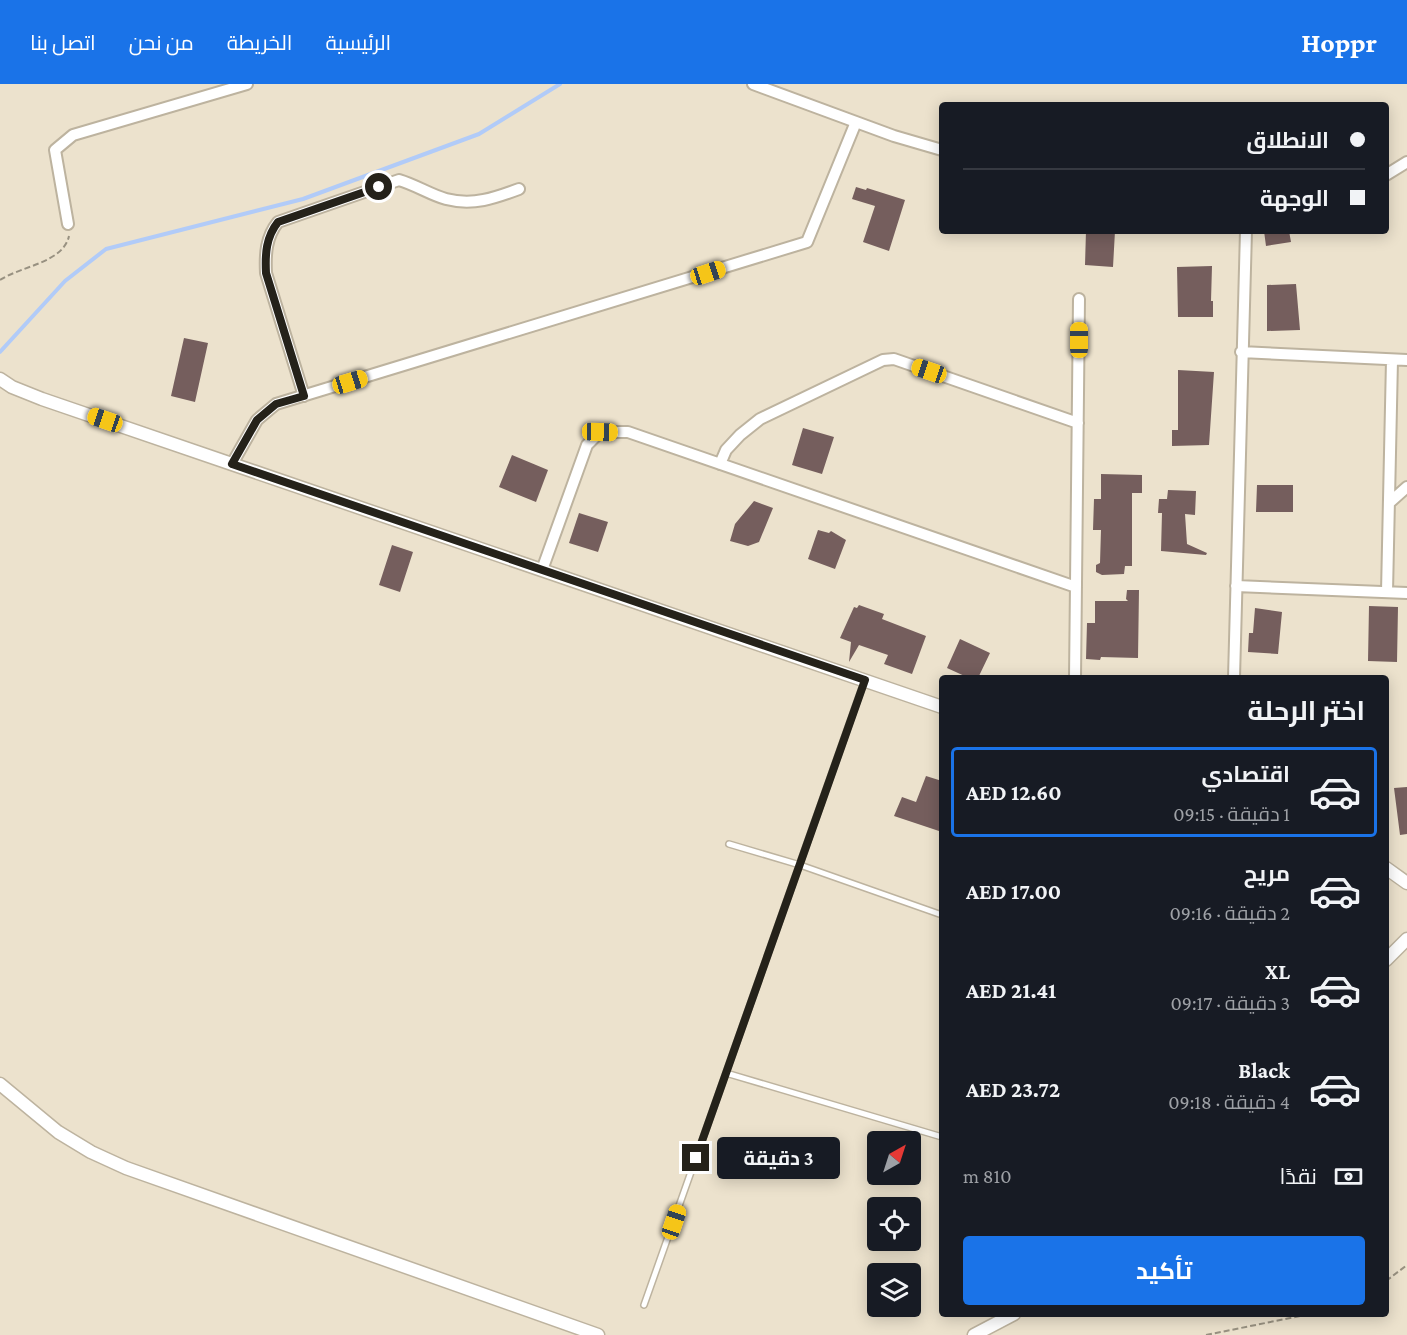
<!DOCTYPE html>
<html lang="ar">
<meta charset="utf-8">
<style>
body{margin:0;font-family:"Crimson Pro",Cairo,serif;background:#242831;color:#f1f3f6;direction:rtl;height:100vh;display:flex;flex-direction:column;font-size:22px;white-space:nowrap}
*{box-sizing:border-box;margin:0}
p{font-size:20px;color:#9ea1a6}
.icon{flex:none;width:33px;height:33px;fill:none;stroke:currentColor;stroke-width:2;stroke-linecap:round;stroke-linejoin:round}
.map{position:relative;flex:1;overflow:hidden;direction:ltr}
.drawer{position:absolute;left:939px;top:591px;width:450px;height:642px;display:flex;flex-direction:column;background:#171b24;border-radius:6px;box-shadow:0 3px 15px #0003;direction:rtl}
.drawer>*{flex:none}
.top-card{position:absolute;left:939px;top:18px;width:450px;height:132px;border-radius:6px;box-shadow:0 3px 15px #0003;direction:rtl;display:grid;align-content:center;height:132px;padding:0 24px;background:#171b24}
.needle{width:39px;rotate:39deg}
.buttons{position:absolute;left:867px;top:1047px;display:grid;gap:12px}
.buttons a{display:grid;place-items:center;width:54px;height:54px;border-radius:6px;background:#171b24;box-shadow:0 3px 15px #0003;font-size:30px}
.end{position:absolute;width:27px;height:27px;margin:-14px;border:8px solid #25221a;background:#fff;box-shadow:0 0 0 3px #fff}
.from{border-radius:50%}
.bubble{position:absolute;height:42px;border-radius:6px;background:#171b24;box-shadow:0 3px 15px #0003;font-size:20px;font-weight:700;line-height:42px;text-align:center;direction:rtl}
.car{position:absolute;width:18px;height:36px;margin:-18px -9px;border-radius:8px;box-shadow:0 0 4px 2px #0007;background:linear-gradient(#f5c518 24%,#345 0 40%,#f5c518 0 76%,#345 0 86%,#f5c518 0)}
.top-card b{display:flex;align-items:center;gap:21px;height:57px;font-size:22px}
.top-card b+b{border-top:2px solid #363941}
.top-card i{width:15px;height:15px;background:#f1f3f6}
ul{padding:0;list-style:none}
li{display:flex;align-items:center;gap:18px;height:90px;margin:0 12px 9px;padding:0 12px;border:3px solid transparent;border-radius:6px}
li div{flex:1}
li b{display:block;font-size:22px}
li em{font-style:normal;font-weight:700}
li.active{border-color:#1a73e8}
li>.icon{width:54px;height:54px;stroke-width:1.5}
h2{padding:0 24px;font-size:27px;line-height:72px}
.pay{display:flex;align-items:center;gap:15px;height:66px;padding:0 24px;font-size:22px}
.pay p{margin-inline-start:auto}
.action{display:flex;gap:12px;margin-top:auto;padding:12px 24px}
.action a{flex:1;height:69px;border-radius:6px;background:#1a73e8;color:#fff;font-size:24px;font-weight:700;line-height:69px;text-align:center}
header{display:flex;align-items:center;gap:36px;box-sizing:border-box;height:84px;padding:0 30px;background:#1a73e8;color:#fff}
header strong{font-size:28px}
nav{display:flex;gap:33px;margin-inline-start:auto;font-size:21px}
.map>svg:first-child{display:block}
</style>
<header>
<strong>Hoppr</strong>
<nav><a>الرئيسية</a><a>الخريطة</a><a>من نحن</a><a>اتصل بنا</a></nav>
</header>
<div class="map">
<svg width="1407" height="1251" viewBox="0 0 1407 1251">
<rect width="100%" height="100%" fill="#ece2cd"/>
<g fill="none" stroke-linecap="round" stroke-linejoin="round">
<path stroke="#b1cbf8" stroke-width="4" d="M0,268L65,197L106,165L303,115L479,50L560,0"/>
</g>
<path fill="#755e5d" d="M856,103L866,106L867,104L905,116L889,167L863,158L875,122L852,115Z
M1086,147H1115L1113,183L1085,181Z
M1264,147H1289L1291,158L1266,162Z
M1212,182L1211,217H1213V233H1178L1177,183Z
M1296,200L1300,246L1267,247V201Z
M184,254L208,259L195,318L171,312Z
M1178,286L1214,288L1209,361L1172,362V346H1178Z
M803,344L834,353L822,390L792,381Z
M512,371L548,386L536,418L499,403Z
M1101,390L1142,391V409H1132V482H1125L1124,490L1102,491L1096,488V481L1100,479L1101,446H1093L1094,415H1101Z
M1257,401H1293V428H1256Z
M1168,406L1196,407L1195,431L1185,430L1187,460L1207,469L1206,471L1161,467L1162,429H1158L1159,415H1167Z
M754,417L773,424L759,458L748,462L730,457L735,440Z
M579,429L608,438L598,468L569,459Z
M818,446L829,449L831,447L846,456L835,485L808,475Z
M392,461L413,468L400,508L379,501Z
M1127,506H1139L1138,574L1101,573L1100,576L1086,575L1087,539H1095V517H1128L1126,515Z
M859,521L884,530L882,535L926,552L912,590L884,580L888,571L859,561L849,578L851,558L840,554L854,523L857,524Z
M1369,522L1398,523L1397,578L1368,577Z
M1255,524L1282,528L1278,570L1248,568L1249,549H1253Z
M960,555L990,569L978,594H969L947,584Z
M926,692L942,697V748L894,732L902,713L916,718Z
M1407,703V750L1400,751L1394,704Z"/>
<g fill="none" stroke-linecap="round" stroke-linejoin="round">
<g stroke="#bdb39f" stroke-width="8">
<path id="service" d="M729,760L800,781L942,831
M726,989L942,1053
M644,1221L864,598"/>
</g>
<g stroke="#bdb39f" stroke-width="14">
<path id="minor" d="M753,0L894,52L942,66
M1386,91L1407,78
M68,140L55,66L73,51L247,0
M1241,268L1407,276
M304,312L266,189C265,170 266,153 278,138L399,96C416,101 431,111 446,115C473,122 495,114 519,105
M232,380L257,336L276,320L807,158L856,38
M720,380L726,366L740,351L760,335L883,276L894,275L1078,339
M1389,419L1407,403
M542,486L587,361L600,348H628L1076,503
M1236,502L1407,509
M1387,508L1392,276
M1075,594L1079,215
M1234,594L1246,147"/>
</g>
<g stroke="#bdb39f" stroke-width="15">
<path id="tertiary" d="M0,295L12,303L42,315L942,623
M1386,784L1407,799
M1386,876L1407,855
M0,1000L58,1048L91,1068L126,1084L598,1251
M974,1251L1014,1230"/>
</g>
<path stroke="#989181" stroke-width="2" stroke-dasharray="6 3" stroke-linecap="butt" d="M0,196C21,182 63,179 69,152
M1386,1197L1407,1181
M1206,1251L1310,1230"/>
<use href="#service" stroke="#fff" stroke-width="5"/>
<use href="#minor" stroke="#fff" stroke-width="10"/>
<use href="#tertiary" stroke="#fff" stroke-width="12"/>
</g>
<g fill="none" stroke-linecap="round" stroke-linejoin="round">
<path stroke="#25221a" stroke-width="8" d="M379,103L278,138C266,153 265,170 266,189L304,312L276,320L257,336L232,380L865,596L696,1074"/>
</g>
</svg>
<div class="buttons">
<a><svg class="needle" viewBox="-14 -14 28 28"><path d="M0-13l5 13h-10z" fill="#e53935"/><path d="M0 13l5-13h-10z" fill="#9ea1a6"/></svg></a>
<a><svg class="icon" aria-label="locate" viewBox="0 0 24 24"><circle cx="12" cy="12" r="6"/><path d="M12 2v4M12 18v4M2 12h4M18 12h4"/></svg></a>
<a><svg class="icon" aria-label="layers" viewBox="0 0 24 24"><path d="M12 4l9 5-9 5-9-5zM3 14l9 5 9-5"/></svg></a>
</div>
<i class="end from" style="left:379px;top:103px"></i>
<i class="end" style="left:696px;top:1074px"></i>
<div class="bubble" style="left:717px;top:1053px;width:123px">3 دقيقة</div>
<i class="car" style="left:708px;top:189px;rotate:72deg"></i>
<i class="car" style="left:1079px;top:256px;rotate:0deg"></i>
<i class="car" style="left:929px;top:287px;rotate:289deg"></i>
<i class="car" style="left:350px;top:298px;rotate:73deg"></i>
<i class="car" style="left:105px;top:336px;rotate:289deg"></i>
<i class="car" style="left:600px;top:348px;rotate:91deg"></i>
<i class="car" style="left:674px;top:1138px;rotate:19deg"></i>
<div class="top-card">
<b><i class="from"></i>الانطلاق</b>
<b><i></i>الوجهة</b>
</div>
<section class="drawer">
<h2>اختر الرحلة</h2>
<ul>
<li class="active"><svg class="icon" aria-label="car" viewBox="0 0 24 24"><path d="M5 17H2v-5l4-1 3-4h7l3 4 3 1v5h-3M9 17h6M6 11h13"/><circle cx="7" cy="17" r="2"/><circle cx="17" cy="17" r="2"/></svg><div><b>اقتصادي</b><p>1 دقيقة · 09:15</p></div><em>AED 12.60</em></li>
<li><svg class="icon" aria-label="car" viewBox="0 0 24 24"><path d="M5 17H2v-5l4-1 3-4h7l3 4 3 1v5h-3M9 17h6M6 11h13"/><circle cx="7" cy="17" r="2"/><circle cx="17" cy="17" r="2"/></svg><div><b>مريح</b><p>2 دقيقة · 09:16</p></div><em>AED 17.00</em></li>
<li><svg class="icon" aria-label="car" viewBox="0 0 24 24"><path d="M5 17H2v-5l4-1 3-4h7l3 4 3 1v5h-3M9 17h6M6 11h13"/><circle cx="7" cy="17" r="2"/><circle cx="17" cy="17" r="2"/></svg><div><b>XL</b><p>3 دقيقة · 09:17</p></div><em>AED 21.41</em></li>
<li><svg class="icon" aria-label="car" viewBox="0 0 24 24"><path d="M5 17H2v-5l4-1 3-4h7l3 4 3 1v5h-3M9 17h6M6 11h13"/><circle cx="7" cy="17" r="2"/><circle cx="17" cy="17" r="2"/></svg><div><b>Black</b><p>4 دقيقة · 09:18</p></div><em>AED 23.72</em></li>
</ul>
<div class="pay"><svg class="icon" aria-label="cash" viewBox="0 0 24 24"><path d="M3 7h18v10H3z"/><circle cx="12" cy="12" r="2"/></svg>نقدًا<p>810 m</p></div>
<div class="action"><a>تأكيد</a></div>
</section>
</div>
